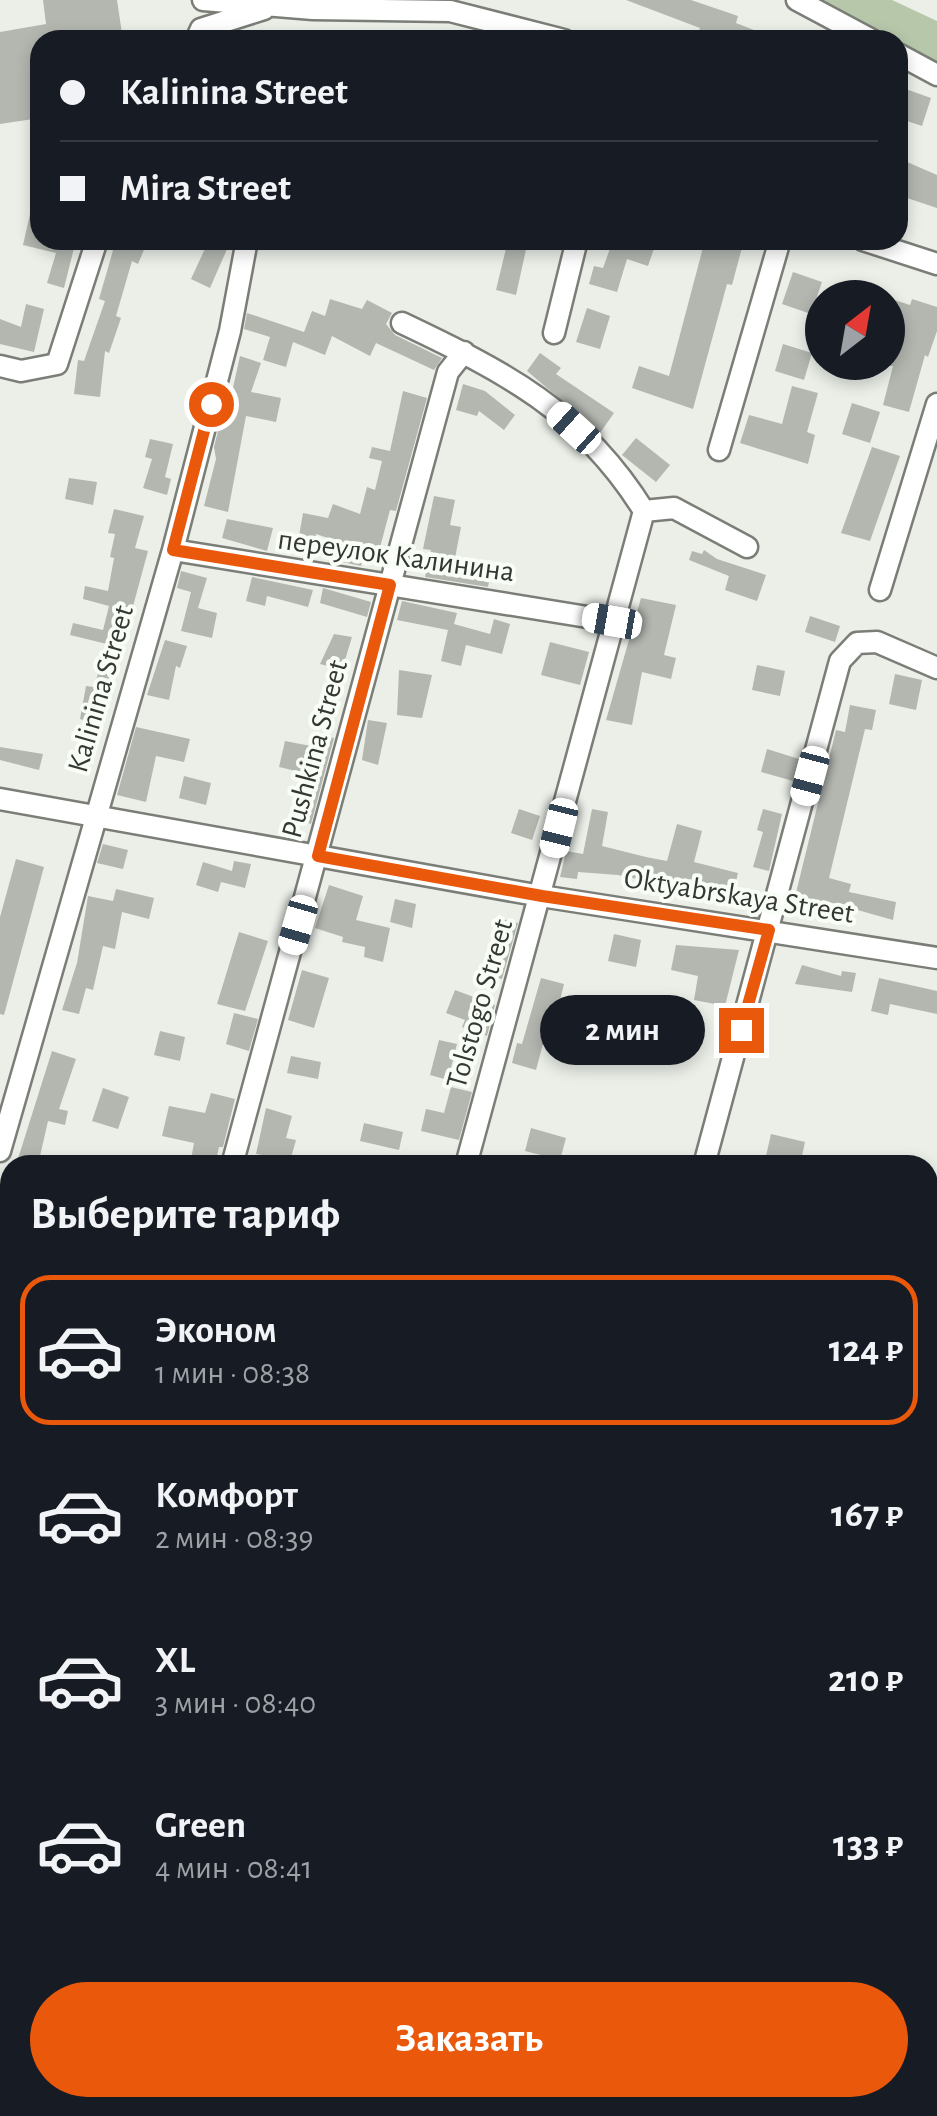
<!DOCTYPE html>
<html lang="ru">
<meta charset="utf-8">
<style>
body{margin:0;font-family:"Alegreya Sans",sans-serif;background:#20242c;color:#f1f3f6;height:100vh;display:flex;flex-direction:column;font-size:38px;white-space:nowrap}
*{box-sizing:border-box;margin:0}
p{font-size:32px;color:#9ea1a6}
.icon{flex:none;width:55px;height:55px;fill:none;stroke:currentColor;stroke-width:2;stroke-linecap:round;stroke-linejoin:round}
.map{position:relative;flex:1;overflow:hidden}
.sheet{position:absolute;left:0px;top:1155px;width:938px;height:962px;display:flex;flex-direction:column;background:#171b24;border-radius:30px 30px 0 0;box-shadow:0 5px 15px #0003}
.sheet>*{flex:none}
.hud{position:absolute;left:30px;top:30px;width:878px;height:220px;border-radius:30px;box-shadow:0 5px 15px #0003;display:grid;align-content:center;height:220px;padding:0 30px;background:#171b24}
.needle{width:65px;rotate:31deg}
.tools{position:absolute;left:805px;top:280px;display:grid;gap:20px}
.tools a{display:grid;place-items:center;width:100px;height:100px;border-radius:50%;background:#171b24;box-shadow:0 5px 15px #0003;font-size:50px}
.end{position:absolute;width:45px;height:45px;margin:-22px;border:12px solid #ea580c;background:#fff;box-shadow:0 0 0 5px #fff}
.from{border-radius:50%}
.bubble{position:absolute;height:70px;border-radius:35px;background:#171b24;box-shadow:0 5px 15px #0003;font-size:32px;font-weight:700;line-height:70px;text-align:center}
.car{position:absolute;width:30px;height:60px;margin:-30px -15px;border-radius:12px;box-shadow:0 0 8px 2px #0007;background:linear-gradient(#fff 24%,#345 0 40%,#fff 0 76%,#345 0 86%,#fff 0)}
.hud b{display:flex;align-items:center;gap:35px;height:95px;font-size:38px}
.hud b+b{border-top:2px solid #363941}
.hud i{width:25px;height:25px;background:#f1f3f6}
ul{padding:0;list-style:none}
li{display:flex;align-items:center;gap:30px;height:150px;margin:0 20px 15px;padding:0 10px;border:5px solid transparent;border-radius:30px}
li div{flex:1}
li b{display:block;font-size:38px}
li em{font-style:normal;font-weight:700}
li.current{border-color:#ea580c}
li>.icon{width:90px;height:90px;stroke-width:1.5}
h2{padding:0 30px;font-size:45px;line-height:120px}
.cta{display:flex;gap:20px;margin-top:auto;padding:20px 30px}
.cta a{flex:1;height:115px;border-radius:60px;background:#ea580c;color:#fff;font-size:40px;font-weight:700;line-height:115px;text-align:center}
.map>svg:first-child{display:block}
</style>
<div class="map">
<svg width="937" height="2116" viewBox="0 0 937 2116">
<rect width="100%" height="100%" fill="#ebefe8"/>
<path fill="#b7c7aa" d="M818,0H892L937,21V62Z"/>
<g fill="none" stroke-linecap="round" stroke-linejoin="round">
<path stroke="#869679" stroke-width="5" d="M928,1295L937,1262"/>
</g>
<path fill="#b3b7b0" d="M43,0H117L123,40H40V118L0,124V32L46,24Z
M626,0H691L738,16L736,23L779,40H716L698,34L700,28Z
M900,87L931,98L922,126L898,118Z
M898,158L937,175V208L898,195Z
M35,192L40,193V240H76L64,288L47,283L56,253L23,245Z
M116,240L146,245L138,264L132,261L116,316L121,318L109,353L105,351L100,397L74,394L78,360L84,361L105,301L99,299Z
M209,240H231L210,288L191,279Z
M508,240L527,245L516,295L496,290Z
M613,240H657L648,266L627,259L617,292L589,284L594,266L603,268Z
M705,240L743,244L732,285L727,284L693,409L632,388L639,366L669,376Z
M793,272L822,282L811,314L782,304Z
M888,298L910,305L912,299L937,307V331L928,357L925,355L909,412L883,405L893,366H888Z
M330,299L362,309L367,300L392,313L386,324L395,335L442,358L434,370L376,343L370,356L332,336L325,355L293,342L286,367L263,360L270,337L244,329L247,313L304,332L312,311L325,316Z
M26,304L44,309L34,352L0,344V319L21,327Z
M587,308L610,316L600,349L576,342Z
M783,344L812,353L804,380L775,371Z
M540,353L561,368L556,374L614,413L600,433L527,371Z
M240,356L261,363L251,392L281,398L276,422L246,416L228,512L204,506L216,459L214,447L220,423L225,424Z
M463,384L485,391L515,415L504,430L479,411L477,416L456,410Z
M792,386L818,393L807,432L815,435L808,464L740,443L749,415L782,424Z
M403,391L427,398L396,511L390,510L379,551L366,548L361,566L342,562L346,544L316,534L315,539L299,536L303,513L328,518L333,504L360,514L367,487L375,490L382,461L369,458L372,447L390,451Z
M852,403L880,412L870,443L842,434Z
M636,438L670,465L656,482L622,455Z
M150,439L173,444L165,477L171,479L167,495L143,488L152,459L145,457Z
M872,447L900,456L870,541L841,533Z
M69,478L97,482L93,505L65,499Z
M434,496L455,500L450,525L461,527L455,558L492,567L488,587L425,577L431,550L423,549Z
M114,509L144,516L135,548L148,551L101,724L80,719L86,686L94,687L107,644L70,635L73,623L103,630L109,606L83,599L85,586L108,591L114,558L110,557L115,534L108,533Z
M227,519L273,528L267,551L222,538Z
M704,550L717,559L766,575L757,601L725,590L729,576L689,560L692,551L702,554Z
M181,571L207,578L198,608L217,613L212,638L181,631L191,592L177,588Z
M252,577L313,590L308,607L267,596L265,606L246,601Z
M323,588L371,602L367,617L320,603Z
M641,598L676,605L664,655L676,658L671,679L642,672L632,725L606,720Z
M402,601L457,613L454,624L490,634L494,619L510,624L502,654L466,645L461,666L441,661L448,630L397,620Z
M810,616L840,626L835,642L805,632Z
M334,634L352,637L342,670L320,664Z
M165,640L187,646L180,668L176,666L169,700L147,695Z
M550,642L589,652L580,685L541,675Z
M757,665L785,671L780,696L752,690Z
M399,670L432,675L422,718L397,715Z
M895,674L922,680L916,710L889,704Z
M850,705L876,710L872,730L865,729L829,878L851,884L849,892L896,902L893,920L822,900L819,915L792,909L836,730L845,732Z
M368,720L387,723L378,765L362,760Z
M136,727L190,739L184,762L156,756L146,802L117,795Z
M319,735L334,738L311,824L296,819L309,774L279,767L285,741L316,747Z
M0,747L43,754L39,770L0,760Z
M767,749L799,759L793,781L761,772Z
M184,776L211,783L206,805L179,798Z
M519,809L540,816L532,840L511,833Z
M592,809L608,812L602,846L646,857L667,861L677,824L702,831L694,862L738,873L734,889L689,879L687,889L618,875L578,872L577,879L560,877L566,851L583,854Z
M763,809L782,814L769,871L753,867L763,832L757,830Z
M103,844L128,850L123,869L97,863Z
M16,859L44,867L4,1015L0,1014V917Z
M234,861L251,864L245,888L221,882L218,892L196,885L203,862L232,871Z
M329,885L363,896L356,920L390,928L383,962L364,957L365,947L342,942L343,937L315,928Z
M116,889L154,898L149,919L122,912L115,949L103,946L93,990L86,988L79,1014L62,1010L77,963L88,896L113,901Z
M395,899L416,904L412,928L390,922Z
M499,918L518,923L502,979L485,975Z
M239,932L268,941L245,1011L217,1004Z
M614,934L641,940L636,967L608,961Z
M676,945L739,950L725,1006L694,1000L698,976L671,970Z
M802,965L841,976L842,971L856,973L852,992L795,984Z
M302,970L329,978L314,1028L288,1020Z
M541,978L564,984L559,1004L554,1003L536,1070L512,1063L517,1043L522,1044Z
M879,978L937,991V1014L890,1004L888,1015L871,1011Z
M455,990L495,1005L487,1036L462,1027L465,1020L446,1013Z
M234,1013L258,1019L249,1051L226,1044Z
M160,1031L185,1037L180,1061L154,1055Z
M439,1040L457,1044L448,1080L430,1075Z
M52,1051L76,1059L59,1109L68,1111L65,1125L48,1121L38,1165H16Z
M291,1056L321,1062L318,1079L287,1073Z
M451,1087L472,1092L459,1140L421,1131L426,1109L444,1113Z
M103,1088L129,1097L118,1129L92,1121Z
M211,1093L235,1099L223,1147H219L215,1165H190L194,1143L162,1136L169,1106L205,1113Z
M266,1108L292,1116L286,1138L296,1140L289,1165H259L262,1155L256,1154Z
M364,1123L403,1132L399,1150L360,1141Z
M531,1128L566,1138L560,1160L525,1151Z
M771,1134L805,1142L800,1165H764Z"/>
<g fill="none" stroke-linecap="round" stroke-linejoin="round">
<g stroke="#7a7e77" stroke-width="25">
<path id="minor" d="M203,0L313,9L450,11L564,40
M797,0L872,40
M196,40L201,29L264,9
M898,54L937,75
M863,240L937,264
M402,323C505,372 582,411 644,511
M554,333L577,240
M0,366L21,371L57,364L97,240
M719,450L780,240
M644,511L674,508L747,547
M173,550L612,621
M880,590L937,404
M0,799L541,896L937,958
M0,1151L173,550L230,331L247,240
M232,1165L448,372L464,352
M466,1165L644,511
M704,1165L840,661L857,643L877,642L937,668
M0,1252L10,1254
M928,1363L937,1331
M928,1438L937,1440
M0,1710L10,1712
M928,1904L937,1906
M0,2029L10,1986
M805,2108L845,2116
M211,2116L213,2108
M439,2116L441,2108
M684,2116L686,2108"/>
</g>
<use href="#minor" stroke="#fff" stroke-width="20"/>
</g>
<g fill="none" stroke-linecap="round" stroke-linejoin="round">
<path stroke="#ea580c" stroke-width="12" d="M211,404L173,550L390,585L318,856L542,896L769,930L741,1030"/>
</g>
<g text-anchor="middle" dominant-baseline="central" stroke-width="8" stroke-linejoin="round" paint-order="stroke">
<g font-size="30" fill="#353734" stroke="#f8fdf5">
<text transform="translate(396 556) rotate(8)">переулок Калинина</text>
<text transform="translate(101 689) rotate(-74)">Kalinina Street</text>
<text transform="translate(315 749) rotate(-75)">Pushkina Street</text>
<text transform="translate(739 896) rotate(9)">Oktyabrskaya Street</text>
<text transform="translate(480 1004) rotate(-74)">Tolstogo Street</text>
</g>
</g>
</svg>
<div class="tools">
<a><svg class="needle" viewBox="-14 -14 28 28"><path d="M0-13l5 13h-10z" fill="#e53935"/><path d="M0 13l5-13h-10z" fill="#9ea1a6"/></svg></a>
</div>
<i class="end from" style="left:211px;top:404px"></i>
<i class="end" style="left:741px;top:1030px"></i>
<div class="bubble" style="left:540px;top:995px;width:165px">2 мин</div>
<i class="car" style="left:574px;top:428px;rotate:312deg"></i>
<i class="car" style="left:612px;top:621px;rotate:280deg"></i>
<i class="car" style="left:810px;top:776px;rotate:195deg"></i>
<i class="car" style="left:559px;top:828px;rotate:194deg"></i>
<i class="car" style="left:298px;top:925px;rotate:196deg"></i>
<div class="hud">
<b><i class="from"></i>Kalinina Street</b>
<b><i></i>Mira Street</b>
</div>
<section class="sheet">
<h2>Выберите тариф</h2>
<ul>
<li class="current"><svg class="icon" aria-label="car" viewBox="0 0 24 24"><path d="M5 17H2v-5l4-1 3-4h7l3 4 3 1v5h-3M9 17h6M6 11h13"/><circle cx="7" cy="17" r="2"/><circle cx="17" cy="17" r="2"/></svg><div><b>Эконом</b><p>1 мин · 08:38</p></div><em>124 ₽</em></li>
<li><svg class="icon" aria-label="car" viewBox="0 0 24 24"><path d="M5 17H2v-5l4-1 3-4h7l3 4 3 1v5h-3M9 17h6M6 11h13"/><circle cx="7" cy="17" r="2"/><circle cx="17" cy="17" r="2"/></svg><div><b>Комфорт</b><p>2 мин · 08:39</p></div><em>167 ₽</em></li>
<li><svg class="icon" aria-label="car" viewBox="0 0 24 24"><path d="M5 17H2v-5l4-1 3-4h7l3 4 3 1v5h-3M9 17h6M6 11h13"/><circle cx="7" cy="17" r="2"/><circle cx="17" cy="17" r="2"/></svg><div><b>XL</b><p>3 мин · 08:40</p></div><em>210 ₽</em></li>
<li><svg class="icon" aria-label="car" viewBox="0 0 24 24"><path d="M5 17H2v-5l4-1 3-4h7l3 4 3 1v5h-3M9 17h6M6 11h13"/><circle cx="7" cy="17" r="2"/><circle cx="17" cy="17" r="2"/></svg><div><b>Green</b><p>4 мин · 08:41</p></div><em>133 ₽</em></li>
</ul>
<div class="cta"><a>Заказать</a></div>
</section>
</div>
